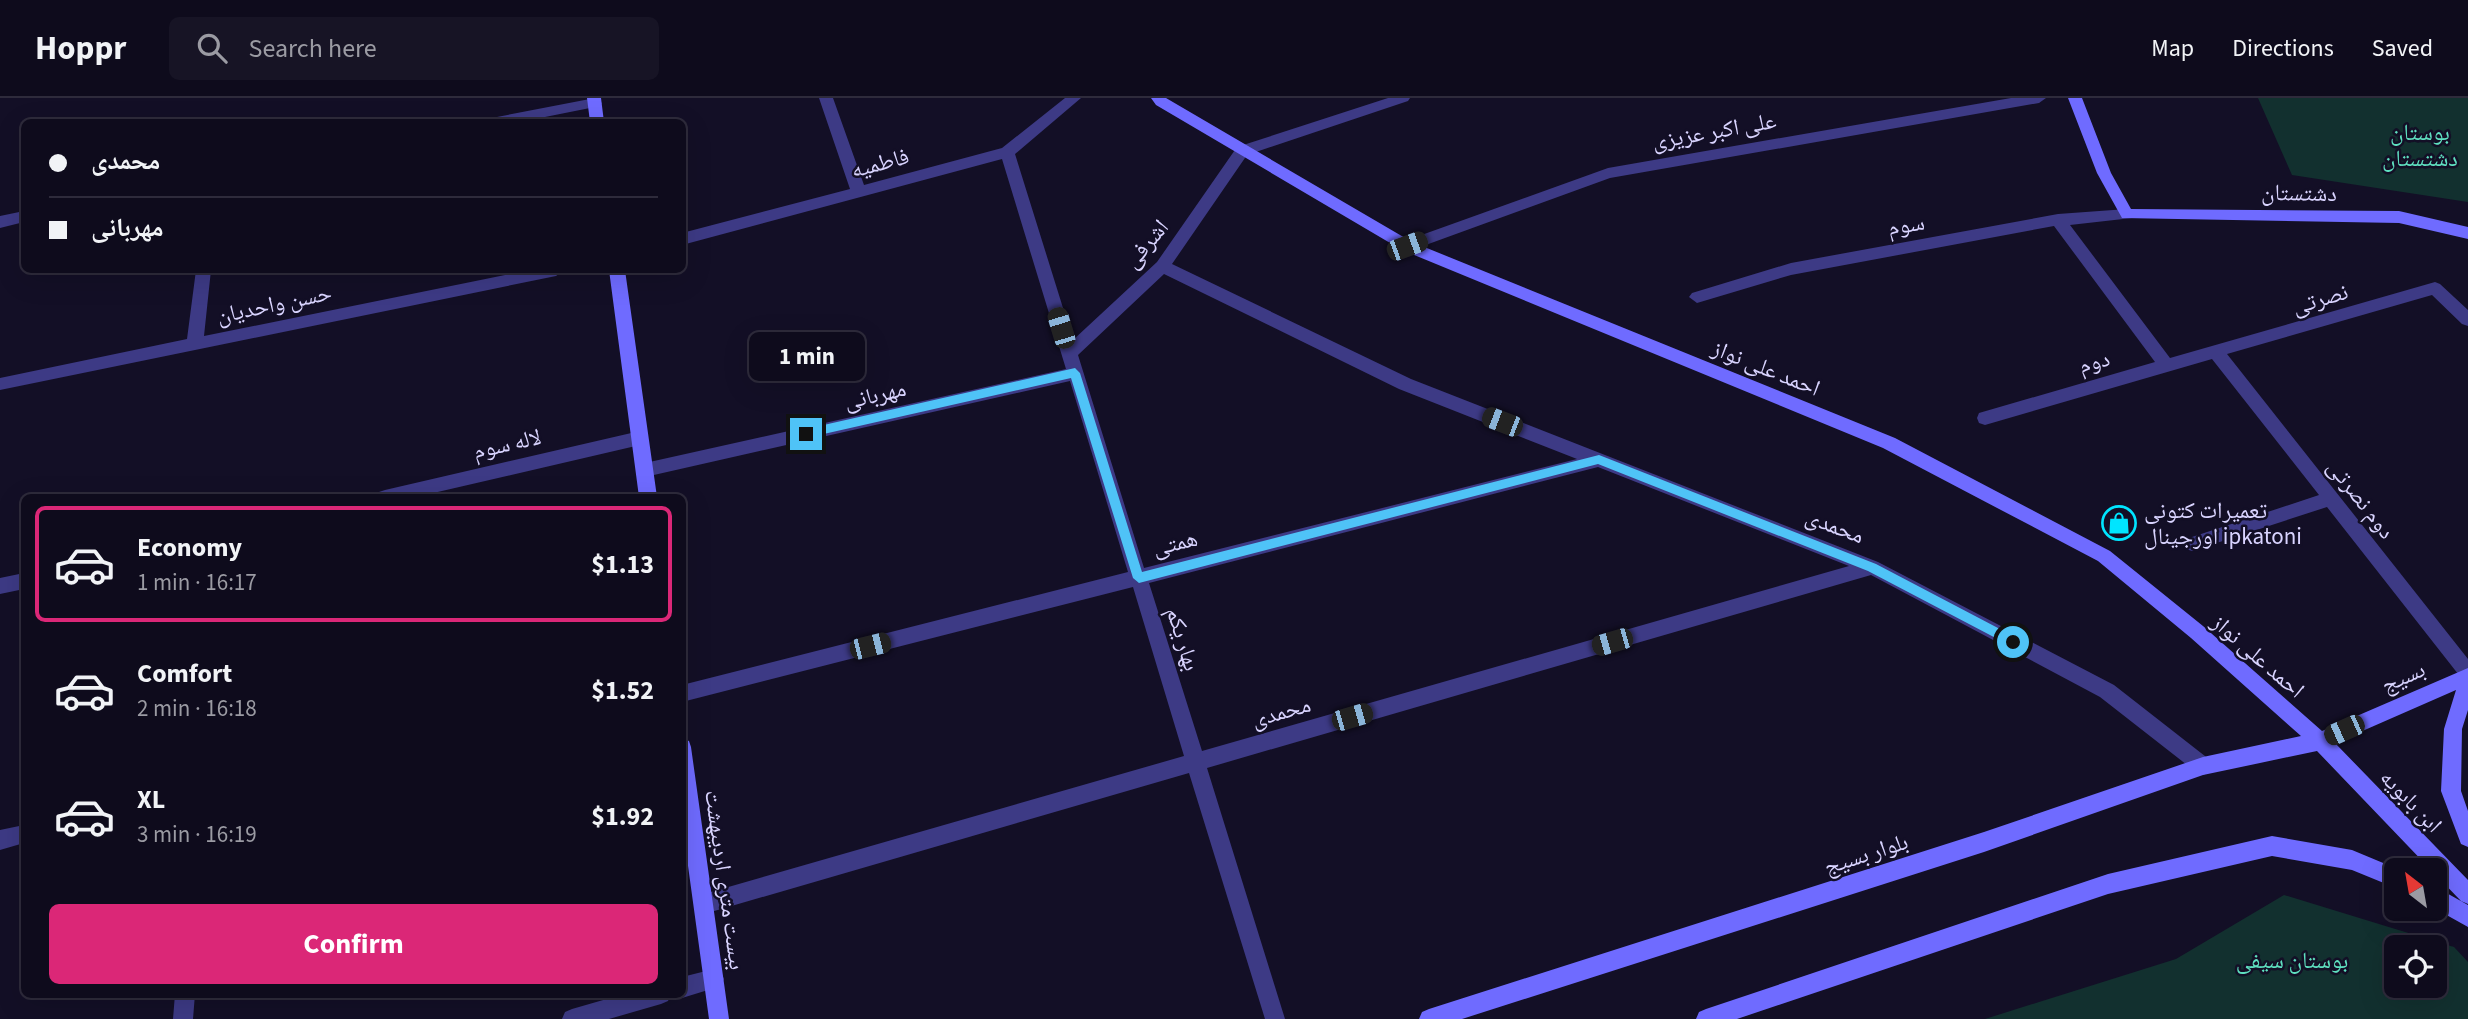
<!DOCTYPE html>
<meta charset="utf-8">
<style>
body{margin:0;font-family:"Source Sans 3","Noto Naskh Arabic",sans-serif;background:#171425;color:#f1f3f6;height:100vh;display:flex;flex-direction:column;font-size:26px;white-space:nowrap}
*{box-sizing:border-box;margin:0}
p{font-size:23px;color:#9b9ba3}
.icon{flex:none;width:38px;height:38px;fill:none;stroke:currentColor;stroke-width:2;stroke-linecap:round;stroke-linejoin:round}
.map{position:relative;flex:1;overflow:hidden}
.drawer{position:absolute;left:21px;top:396px;width:665px;height:504px;display:flex;flex-direction:column;background:#0e0b1c;border-radius:10px;box-shadow:0 7px 28px #0002,0 0 0 2px #2e2b3b}
.drawer>*{flex:none}
.banner{position:absolute;left:21px;top:21px;width:665px;height:154px;border-radius:10px;box-shadow:0 7px 28px #0002,0 0 0 2px #2e2b3b;display:grid;align-content:center;height:154px;padding:0 28px;background:#0e0b1c}
.needle{width:46px;rotate:329deg}
.buttons{position:absolute;left:2384px;top:760px;display:grid;gap:14px}
.buttons a{display:grid;place-items:center;width:63px;height:63px;border-radius:10px;background:#0e0b1c;box-shadow:0 7px 28px #0002,0 0 0 2px #2e2b3b;font-size:35px}
.end{position:absolute;width:32px;height:32px;margin:-16px;border:9px solid #4fc3f7;background:#111;box-shadow:0 0 0 4px #111}
.from{border-radius:50%}
.bubble{position:absolute;height:49px;border-radius:10px;background:#0e0b1c;box-shadow:0 7px 28px #0002,0 0 0 2px #2e2b3b;font-size:23px;font-weight:700;line-height:49px;text-align:center}
.car{position:absolute;width:21px;height:42px;margin:-21px -10px;border-radius:9px;box-shadow:0 0 5px 2px #0007;background:linear-gradient(#222 24%,#8ab4d8 0 40%,#222 0 76%,#8ab4d8 0 86%,#222 0)}
.banner b{display:flex;align-items:center;gap:24px;height:66px;font-size:26px}
.banner b+b{border-top:2px solid #2e2b3b}
.banner i{width:18px;height:18px;background:#f1f3f6}
ul{padding:12px 0 0;list-style:none}
li{display:flex;align-items:center;gap:21px;height:116px;margin:0 14px 10px;padding:0 14px;border:4px solid transparent;border-radius:10px}
li div{flex:1}
li b{display:block;font-size:26px}
li em{font-style:normal;font-weight:700}
li.active{border-color:#db2777}
li>.icon{width:63px;height:63px;stroke-width:1.5}
.button{display:flex;gap:14px;margin-top:auto;padding:14px 28px}
.button a{flex:1;height:80px;border-radius:10px;background:#db2777;color:#fff;font-size:28px;font-weight:700;line-height:80px;text-align:center}
header{display:flex;align-items:center;gap:42px;box-sizing:border-box;height:98px;padding:0 35px;background:#0e0b1c;border-bottom:2px solid #2e2b3b}
header strong{font-size:33px}
nav{display:flex;gap:38px;margin-inline-start:auto;font-size:24px}
.search{width:490px;height:63px;background:#171425;display:flex;align-items:center;gap:18px;box-sizing:border-box;padding:0 24px;border-radius:10px;color:#9b9ba3;font-size:26px}
.map>svg:first-child{display:block}
</style>
<header>
<strong>Hoppr</strong>
<div class="search"><svg class="icon" aria-label="search" viewBox="0 0 24 24"><circle cx="10" cy="10" r="6"/><path d="M15 15l6 6"/></svg>Search here</div>
<nav><a>Map</a><a>Directions</a><a>Saved</a></nav>
</header>
<div class="map">
<svg width="2468" height="921" viewBox="0 0 2468 921">
<rect width="100%" height="100%" fill="#130f26"/>
<path fill="#12302f" fill-rule="evenodd" d="M2258,0H2468V104L2292,77Z
M2284,797L2454,849L2468,864V921H1985L2176,861ZM2396,849H2434V887H2396Z"/>
<g fill="none" stroke-linecap="round" stroke-linejoin="round">
<path fill="#3d3a85" fill-rule="evenodd" d="M595,0L602,5L600,8L520,24H490L497,19Z
M819,0H833L864,87L1002,50L1065,0H1081L1015,56L1073,242L1157,164L1237,49L1388,0H1410L1408,3L1247,57L1172,166L1411,281L1878,464L2114,587L2210,662L2213,668L2210,674L2203,677L2196,674L2100,599L1871,477L1207,670L1285,921H1265L1189,675L704,816L697,813L694,806L697,799L704,796L1184,658L1133,489L682,604V587L1128,474L1070,283L645,379L639,377L637,372L639,367L645,365L1066,271L1002,61L682,147V135L850,91ZM1164,176L1399,291L1577,361L1144,470L1078,257ZM1598,369L1849,468L1202,653L1149,485Z
M2011,0H2046L2039,5L1610,80L1412,152L1407,154L1399,148L1402,144L1608,70Z
M2127,111L2132,112L2134,116L2132,120L2070,127L2170,260L2435,184L2440,186L2468,212V228L2462,226L2432,197L2227,256L2468,561V583L2462,581L2327,409L2192,453L2186,451L2183,446L2186,441L2319,397L2212,261L1985,327L1979,325L1977,320L1979,315L2155,264L2054,128L1791,177L1697,205L1689,199L1692,195L1791,165L2058,116Z
M24,113V124L0,130V118Z
M196,172H211L204,238L530,172H564L556,178L0,292V280L187,241Z
M640,333L646,335L648,340L646,345L640,347L416,399H376L379,394L385,392Z
M24,475V491L0,496V480Z
M24,727V745L0,752V732Z
M714,871L721,874L724,881L721,888L682,900L675,897L682,896V879Z
M175,896H195L193,921H173Z
M624,896H671L668,903L661,906L609,921H562L565,914L572,911Z"/>
<path fill="#6f6bff" fill-rule="evenodd" d="M587,0H601L604,24H590Z
M1151,0H1166L1412,144L1895,340L2110,453L2203,528L2322,633L2468,570V612L2462,631L2461,693L2468,713V749L2461,746L2441,693L2444,631L2456,592L2335,645L2468,782V806L2461,803L2434,775V772H2431L2317,653L2203,677L1984,754L1462,921H1419L1422,914L1429,911L1984,734L2203,659L2301,638L2191,540L2098,463L1883,350L1402,152L1156,7Z
M2068,0H2082L2111,75L2131,111L2399,113L2468,129V141L2399,125L2122,120L2097,75Z
M609,172H625L657,399H639Z
M682,640L689,643L691,649L729,921H709L682,724Z
M2272,738L2352,752L2400,772H2396V790L2352,772L2272,758L2108,796L1737,921H1696L1699,914L1706,911L2108,776Z
M2434,788L2468,807V829L2434,810Z"/>
</g>
<path fill="#4fc3f7" d="M1075,270L1080,275L1142,474L1599,357L1876,466L2017,540L2019,544L2017,547H2009L1868,473L1598,366L1139,485L1133,480L1071,280L806,340L801,336L806,331Z"/>
<defs>
<g id="shop-ring" transform="scale(1.75)"><circle r="9.5" fill="#130f26" stroke="#00e5ff" stroke-width="1.5"/><path d="M-5-2.5h2.3a2.7 3.5 0 0 1 5.4 0H5L5.5 6h-11ZM-1.5-2.5h3a1.5 2.3 0 0 0-3 0Z" fill="#00e5ff"/></g>
</defs>
<g fill-rule="evenodd">
<use href="#shop-ring" x="2119" y="425"/>
</g>
<g text-anchor="middle" dominant-baseline="central" stroke-width="5" stroke-linejoin="round" paint-order="stroke">
<g font-size="23" fill="#d9d4ff" stroke="#130f26">
<text transform="translate(1714 33) rotate(-10)">علی اکبر عزیزی</text>
<text transform="translate(880 65) rotate(-15)">فاطمیه</text>
<text transform="translate(2299 95) rotate(1)">دشتستان</text>
<text transform="translate(1906 127) rotate(-10)">سوم</text>
<text transform="translate(1146 146) rotate(-50)">اشرفی</text>
<text transform="translate(2320 201) rotate(-17)">نصرتی</text>
<text transform="translate(274 206) rotate(-12)">حسن واحدیان</text>
<text transform="translate(2094 264) rotate(-16)">دوم</text>
<text transform="translate(1766 270) rotate(22)">احمد علی نواز</text>
<text transform="translate(875 297) rotate(-13)">مهربانی</text>
<text transform="translate(507 346) rotate(-13)">لاله سوم</text>
<text transform="translate(2361 401) rotate(52)">دوم نصرتی</text>
<text transform="translate(1835 428) rotate(21)">محمدی</text>
<text transform="translate(1175 445) rotate(-14)">همتی</text>
<text transform="translate(1183 541) rotate(73)">بهار یکم</text>
<text transform="translate(2258 558) rotate(41)">احمد علی نواز</text>
<text transform="translate(2403 579) rotate(-24)">بسیج</text>
<text transform="translate(1281 614) rotate(-16)">محمدی</text>
<text transform="translate(2411 703) rotate(46)">ابن بابویه</text>
<text transform="translate(1866 756) rotate(-18)">بلوار بسیج</text>
<text transform="translate(725 782) rotate(82)">بیست متری اردیبهشت</text>
</g>
<g font-size="23" fill="#5fe0c0" stroke="#130f26">
<text x="2420" y="34">بوستان<tspan x="2420" dy="26">دشتستان</tspan></text>
<text x="2292" y="862">بوستان سیفی</text>
</g>
<g font-size="23" fill="#d9d4ff" stroke="#130f26" text-anchor="start">
<text x="2144" y="412">تعمیرات کتونی<tspan x="2144" dy="26">اورجینال ipkatoni</tspan></text>
</g>
</g>
</svg>
<div class="buttons">
<a><svg class="needle" viewBox="-14 -14 28 28"><path d="M0-13l5 13h-10z" fill="#e53935"/><path d="M0 13l5-13h-10z" fill="#9b9ba3"/></svg></a>
<a><svg class="icon" aria-label="locate" viewBox="0 0 24 24"><circle cx="12" cy="12" r="6"/><path d="M12 2v4M12 18v4M2 12h4M18 12h4"/></svg></a>
</div>
<i class="end from" style="left:2013px;top:544px"></i>
<i class="end" style="left:806px;top:336px"></i>
<div class="bubble" style="left:749px;top:234px;width:116px">1 min</div>
<i class="car" style="left:1407px;top:148px;rotate:70deg"></i>
<i class="car" style="left:1061px;top:230px;rotate:343deg"></i>
<i class="car" style="left:1502px;top:324px;rotate:291deg"></i>
<i class="car" style="left:1612px;top:544px;rotate:254deg"></i>
<i class="car" style="left:870px;top:548px;rotate:76deg"></i>
<i class="car" style="left:1352px;top:619px;rotate:74deg"></i>
<i class="car" style="left:2344px;top:632px;rotate:246deg"></i>
<div class="banner">
<b><i class="from"></i>محمدی</b>
<b><i></i>مهربانی</b>
</div>
<section class="drawer">
<ul>
<li class="active"><svg class="icon" aria-label="car" viewBox="0 0 24 24"><path d="M5 17H2v-5l4-1 3-4h7l3 4 3 1v5h-3M9 17h6M6 11h13"/><circle cx="7" cy="17" r="2"/><circle cx="17" cy="17" r="2"/></svg><div><b>Economy</b><p>1 min · 16:17</p></div><em>$1.13</em></li>
<li><svg class="icon" aria-label="car" viewBox="0 0 24 24"><path d="M5 17H2v-5l4-1 3-4h7l3 4 3 1v5h-3M9 17h6M6 11h13"/><circle cx="7" cy="17" r="2"/><circle cx="17" cy="17" r="2"/></svg><div><b>Comfort</b><p>2 min · 16:18</p></div><em>$1.52</em></li>
<li><svg class="icon" aria-label="car" viewBox="0 0 24 24"><path d="M5 17H2v-5l4-1 3-4h7l3 4 3 1v5h-3M9 17h6M6 11h13"/><circle cx="7" cy="17" r="2"/><circle cx="17" cy="17" r="2"/></svg><div><b>XL</b><p>3 min · 16:19</p></div><em>$1.92</em></li>
</ul>
<div class="button"><a>Confirm</a></div>
</section>
</div>
